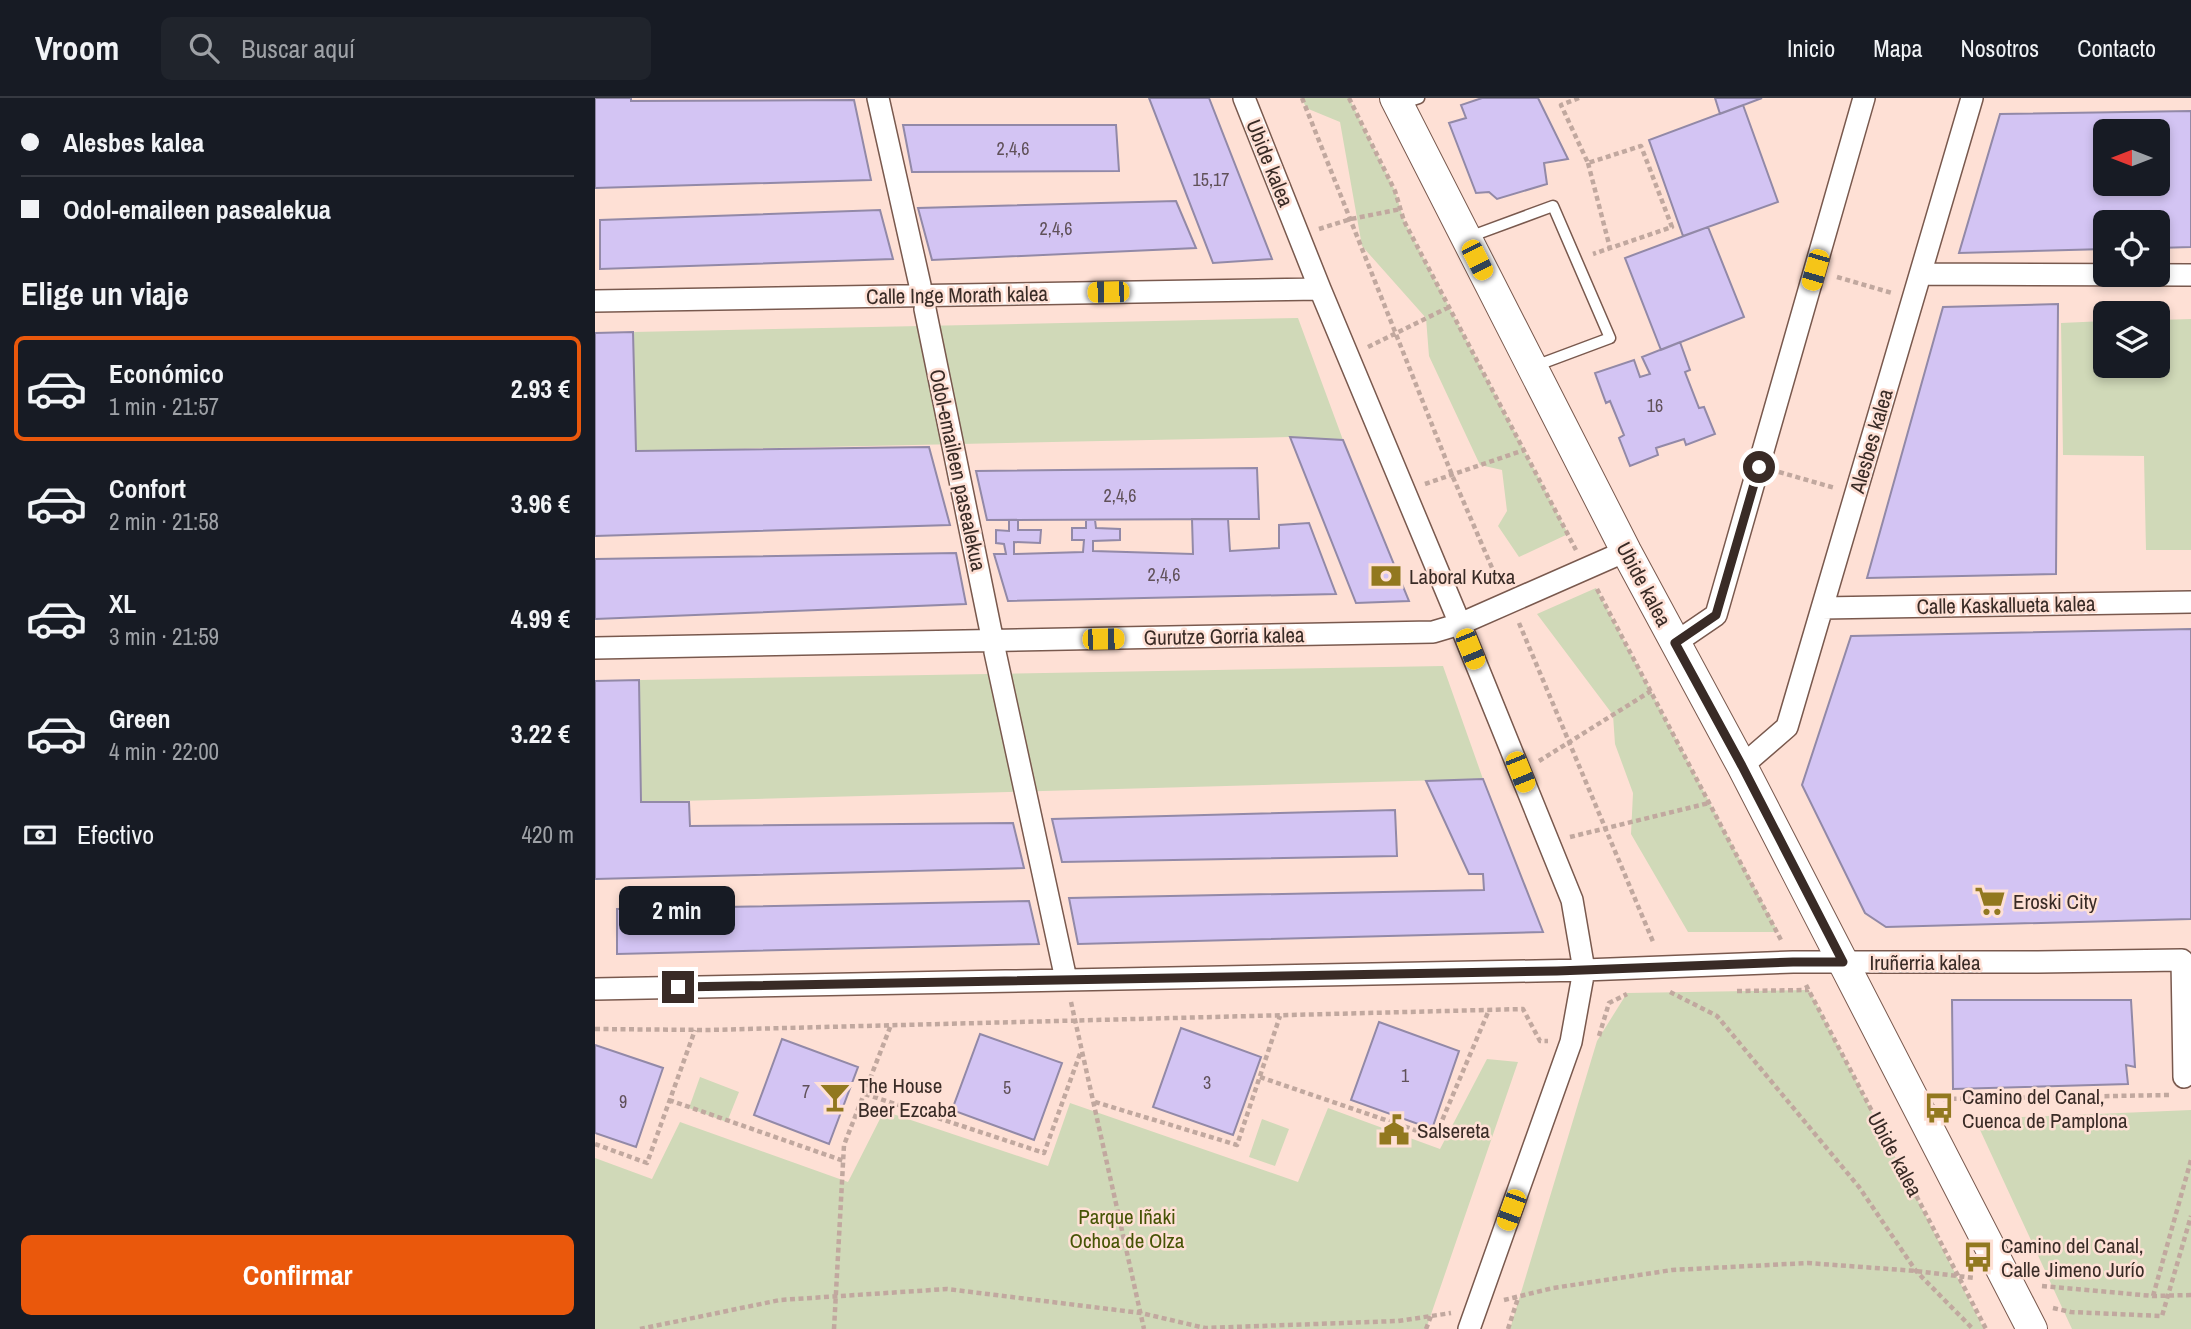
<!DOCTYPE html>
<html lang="es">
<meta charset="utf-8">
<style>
body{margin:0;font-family:"Archivo Narrow",sans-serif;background:#20242c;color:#f1f3f6;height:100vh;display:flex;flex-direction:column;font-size:26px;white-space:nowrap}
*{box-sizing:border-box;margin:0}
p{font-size:23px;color:#9ea1a6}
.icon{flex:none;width:38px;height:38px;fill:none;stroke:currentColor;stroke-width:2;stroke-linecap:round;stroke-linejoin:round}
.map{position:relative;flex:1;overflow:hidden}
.details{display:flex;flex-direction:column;background:#171b24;width:595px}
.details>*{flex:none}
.hud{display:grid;align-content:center;height:154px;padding:0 21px;background:#171b24}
.needle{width:46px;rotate:270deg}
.buttons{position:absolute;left:1498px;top:21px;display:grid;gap:14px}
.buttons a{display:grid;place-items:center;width:77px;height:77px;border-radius:10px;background:#171b24;box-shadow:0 4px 10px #0003;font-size:35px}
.end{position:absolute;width:32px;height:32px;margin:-16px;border:9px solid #392b26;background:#fff;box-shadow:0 0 0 4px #fff}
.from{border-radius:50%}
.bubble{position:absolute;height:49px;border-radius:10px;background:#171b24;box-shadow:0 4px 10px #0003;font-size:23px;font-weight:700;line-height:49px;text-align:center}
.car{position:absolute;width:21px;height:42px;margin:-21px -10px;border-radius:9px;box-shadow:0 0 5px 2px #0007;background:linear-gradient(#f5c518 24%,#345 0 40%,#f5c518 0 76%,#345 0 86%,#f5c518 0)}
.hud b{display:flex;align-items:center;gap:24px;height:66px;font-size:26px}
.hud b+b{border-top:2px solid #363941}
.hud i{width:18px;height:18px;background:#f1f3f6}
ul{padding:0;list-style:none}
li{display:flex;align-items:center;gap:21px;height:105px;margin:0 14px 10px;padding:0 7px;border:4px solid transparent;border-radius:10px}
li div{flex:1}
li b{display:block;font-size:26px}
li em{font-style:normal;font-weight:700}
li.current{border-color:#ea580c}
li>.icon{width:63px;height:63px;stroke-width:1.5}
h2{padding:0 21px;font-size:32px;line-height:84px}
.pay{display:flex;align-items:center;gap:18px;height:77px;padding:0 21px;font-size:26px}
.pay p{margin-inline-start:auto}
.button{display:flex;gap:14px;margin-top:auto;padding:14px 21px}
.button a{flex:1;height:80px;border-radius:10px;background:#ea580c;color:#fff;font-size:28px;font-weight:700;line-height:80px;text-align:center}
header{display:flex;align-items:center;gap:42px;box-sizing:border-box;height:98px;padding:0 35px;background:#171b24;border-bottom:2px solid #363941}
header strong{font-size:33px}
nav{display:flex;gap:38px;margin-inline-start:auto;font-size:24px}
.search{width:490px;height:63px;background:#20242c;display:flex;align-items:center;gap:18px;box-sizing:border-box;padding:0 24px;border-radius:10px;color:#9ea1a6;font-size:26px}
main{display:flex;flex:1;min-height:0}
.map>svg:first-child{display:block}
</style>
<header>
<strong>Vroom</strong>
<div class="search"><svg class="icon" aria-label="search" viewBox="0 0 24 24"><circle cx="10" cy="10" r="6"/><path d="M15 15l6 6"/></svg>Buscar aquí</div>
<nav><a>Inicio</a><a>Mapa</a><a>Nosotros</a><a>Contacto</a></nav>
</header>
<main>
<section class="details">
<div class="hud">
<b><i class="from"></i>Alesbes kalea</b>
<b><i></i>Odol-emaileen pasealekua</b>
</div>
<h2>Elige un viaje</h2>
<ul>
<li class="current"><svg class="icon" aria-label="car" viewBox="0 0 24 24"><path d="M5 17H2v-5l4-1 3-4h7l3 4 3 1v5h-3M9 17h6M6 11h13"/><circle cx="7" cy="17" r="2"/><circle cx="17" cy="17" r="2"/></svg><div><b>Económico</b><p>1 min · 21:57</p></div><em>2.93 €</em></li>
<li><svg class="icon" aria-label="car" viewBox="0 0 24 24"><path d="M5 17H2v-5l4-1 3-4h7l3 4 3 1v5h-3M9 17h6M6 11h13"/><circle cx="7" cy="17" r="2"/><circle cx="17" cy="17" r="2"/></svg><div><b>Confort</b><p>2 min · 21:58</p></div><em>3.96 €</em></li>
<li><svg class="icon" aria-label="car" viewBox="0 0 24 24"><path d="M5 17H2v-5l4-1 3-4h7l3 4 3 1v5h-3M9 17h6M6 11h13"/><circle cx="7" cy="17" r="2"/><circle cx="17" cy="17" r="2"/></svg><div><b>XL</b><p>3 min · 21:59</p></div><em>4.99 €</em></li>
<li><svg class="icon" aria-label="car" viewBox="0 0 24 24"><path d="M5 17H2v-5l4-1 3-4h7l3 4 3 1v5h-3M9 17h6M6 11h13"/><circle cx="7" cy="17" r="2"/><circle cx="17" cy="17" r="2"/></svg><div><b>Green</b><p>4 min · 22:00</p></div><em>3.22 €</em></li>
</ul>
<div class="pay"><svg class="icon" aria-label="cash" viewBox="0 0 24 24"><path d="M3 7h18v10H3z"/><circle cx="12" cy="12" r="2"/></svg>Efectivo<p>420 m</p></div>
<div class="button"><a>Confirmar</a></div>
</section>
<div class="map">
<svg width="1596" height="1231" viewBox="0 0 1596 1231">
<rect width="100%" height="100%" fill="#fee0d5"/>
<path fill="#d0d9b8" d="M707,0H754L800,93L809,123L973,436L924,459L903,428L912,413L907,372L885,367L834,258L831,220L767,148L745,24L711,10Z
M703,220L748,342L695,339L41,353L38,234Z
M1596,221V452H1551L1549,358L1468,357L1466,225L1510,223V268H1563V222Z
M1001,490L1183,834H1093L1036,736L1038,695L1020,646L1018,617L942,516Z
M848,568L888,681L46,704L44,582Z
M1214,892L1389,1231H915L1002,943L1032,895Z
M892,961L923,964L831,1231H0V1060L57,1081L85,1024L253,1084L289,1013L453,1068L475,1005L703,1084L733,1010L845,1051Z
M105,979L144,994L132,1024L94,1010Z
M1596,1012V1231H1477L1380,1021Z
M667,1021L694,1031L680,1068L654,1059Z"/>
<path fill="#d3c4f3" stroke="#9289a7" stroke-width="2" fill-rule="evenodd" d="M0,0H36V3L259,2L276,82L0,90Z
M554,0H614L677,161L618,165Z
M887,0H943L973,61L949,65L952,86L902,101L894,94L881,95L854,25L871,20L866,7Z
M1120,0H1167L1125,16Z
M1148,7L1183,104L1088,138L1054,42Z
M1596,13V149L1563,150V124H1510V151L1364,155L1405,16ZM1510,33H1563V86H1510Z
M308,27H521L524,73L317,74Z
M581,103L601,150L337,162L323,110Z
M285,112L298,161L5,171V122Z
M1113,129L1149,219L1066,252L1030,160Z
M1463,206L1461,476L1272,480L1348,209Z
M38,234L41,353L334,349L355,427L0,438V235Z
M1085,244L1095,272L1090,274L1104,310L1109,309L1120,336L1091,347L1089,341L1061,350L1063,357L1035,368L1024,340L1029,337L1015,303L1011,305L1000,275L1039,262L1045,279L1055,276L1047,259Z
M695,339L748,342L814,503L761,505Z
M662,370L664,421H633L392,422L381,373Z
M597,421H633L635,453L684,450V427L714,425L741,496L413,503L399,456H411L409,446L401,445V432L414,433V422H423V432H446L445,445L419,444V456L488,454L489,442H477V430H491V422H500L501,430L525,431V442L498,443V453L598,456Z
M361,455L371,506L0,521V461Z
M1596,531V821L1291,829L1270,815L1207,687L1256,538Z
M44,582L46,704H94L95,728L418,725L429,770L0,781V583Z
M888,681L948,834L483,846L474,800L889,792L888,776H874L831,683Z
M800,712L802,758L467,764L457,721Z
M434,803L444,846L22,856V811Z
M1357,902H1536L1540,969L1531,967L1533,986L1358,991Z
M784,924L864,953L837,1031L756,1002Z
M586,930L666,959L638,1037L558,1009Z
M385,936L467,965L439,1042L357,1012Z
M187,941L263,969L234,1046L159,1017Z
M0,947L68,970L41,1049L0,1035Z"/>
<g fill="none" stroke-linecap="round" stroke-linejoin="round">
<g stroke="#79594e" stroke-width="13">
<path id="lane" d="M806,6L824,0
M874,139L958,108L1015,240L940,268"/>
</g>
<g stroke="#79594e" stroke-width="24">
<path id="street" d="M283,0L325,187
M649,0L725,191L865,526L977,802L989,872L976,944L874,1231
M1326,176L1596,177
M0,203L725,191
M330,211L396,534
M1227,510L1596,504
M1080,545L1121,517L1269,0
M0,550L838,534L865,526L1031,453
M400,554L469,872
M1147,668L1192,629L1377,0
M0,891L989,872L1198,864H1443L1587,862L1589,979"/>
</g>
<g stroke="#79594e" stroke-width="32">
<path id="secondary" d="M800,0L1031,453L1147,668L1437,1231"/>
</g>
<path stroke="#c1a89f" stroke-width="4.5" stroke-dasharray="5 3.5" stroke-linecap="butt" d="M707,0L857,377L904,486
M754,0L800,93L809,123L981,452
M984,0L966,7L993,65L1046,48L1077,129L998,156
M993,65L1015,150
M724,131L756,121L806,111
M1242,179L1297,195
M773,249L854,209
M1184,374L1240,390
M830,386L929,352
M1002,491L1186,842
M924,525L1059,846
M944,663L1056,593
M975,739L1114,705
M1211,887L1391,1231
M1142,893L1214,892
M1075,894L1122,918L1264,1089L1321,1173L1378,1231
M476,904L549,1231
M0,931L113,932L928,911L945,943H953
M1004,938L1014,905L1032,896
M665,979L840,1039L894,912
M270,996L449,1055L486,953
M1348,1001L1574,997
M74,1002L249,1063
M500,1004L642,1047L685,918
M0,1046L52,1065L100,932
M1447,1188L1558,1198L1596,1197
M1558,1198L1596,1062
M909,1202L958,1190L1077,1172L1213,1165L1321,1173L1379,1180
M1458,1210L1476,1214L1567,1218L1596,1118
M45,1231L185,1202L352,1191L546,1215L610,1230L803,1223L856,1215
M239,1231L249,1047L296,927
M831,1231L836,1218
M913,1231L923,1200"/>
<use href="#lane" stroke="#fff" stroke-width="10"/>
<use href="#street" stroke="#fff" stroke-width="21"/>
<use href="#secondary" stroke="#fff" stroke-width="30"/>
</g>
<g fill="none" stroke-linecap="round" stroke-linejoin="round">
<path stroke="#392b26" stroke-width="9" d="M83,889L962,873L1198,864H1248L1147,668L1080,545L1121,517L1164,369"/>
</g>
<defs>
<g id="bank-bare" transform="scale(2.415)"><path d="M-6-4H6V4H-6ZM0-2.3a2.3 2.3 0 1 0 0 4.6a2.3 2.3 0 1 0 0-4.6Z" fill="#92781f" stroke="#fee0d5" stroke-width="2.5" paint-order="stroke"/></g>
<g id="supermarket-bare" transform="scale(2.415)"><path d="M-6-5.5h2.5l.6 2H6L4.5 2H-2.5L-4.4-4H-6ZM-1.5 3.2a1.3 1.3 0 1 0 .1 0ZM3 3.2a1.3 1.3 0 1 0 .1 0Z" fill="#92781f" stroke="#fee0d5" stroke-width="2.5" paint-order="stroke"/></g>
<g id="bar-bare" transform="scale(2.415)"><path d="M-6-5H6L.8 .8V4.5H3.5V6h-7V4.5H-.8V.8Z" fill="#92781f" stroke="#fee0d5" stroke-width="2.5" paint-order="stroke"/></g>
<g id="bus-bare" transform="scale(2.415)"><path d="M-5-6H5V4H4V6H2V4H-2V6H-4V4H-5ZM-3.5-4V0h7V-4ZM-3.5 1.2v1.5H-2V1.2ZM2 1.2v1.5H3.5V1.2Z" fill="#92781f" stroke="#fee0d5" stroke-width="2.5" paint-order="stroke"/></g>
<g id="civic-bare" transform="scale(2.415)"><path d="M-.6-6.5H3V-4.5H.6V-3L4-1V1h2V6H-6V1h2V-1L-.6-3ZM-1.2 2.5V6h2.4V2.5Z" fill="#92781f" stroke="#fee0d5" stroke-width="2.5" paint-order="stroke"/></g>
</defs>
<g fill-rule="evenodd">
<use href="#bank-bare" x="791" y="478"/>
<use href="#supermarket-bare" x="1395" y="803"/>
<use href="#bar-bare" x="240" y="999"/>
<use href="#bus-bare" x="1344" y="1010"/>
<use href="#civic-bare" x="799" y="1032"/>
<use href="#bus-bare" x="1383" y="1159"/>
</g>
<g text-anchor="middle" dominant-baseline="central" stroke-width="5" stroke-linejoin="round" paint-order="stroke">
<g font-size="18" fill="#605159">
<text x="418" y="50">2,4,6</text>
<text x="616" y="81">15,17</text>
<text x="461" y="130">2,4,6</text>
<text x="1060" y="307">16</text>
<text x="525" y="397">2,4,6</text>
<text x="569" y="476">2,4,6</text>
<text x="810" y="977">1</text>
<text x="612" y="984">3</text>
<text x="412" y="989">5</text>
<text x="211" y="993">7</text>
<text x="28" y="1003">9</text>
</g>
<g font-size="21" fill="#392b26" stroke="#fee0d5">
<text transform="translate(675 65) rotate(68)">Ubide kalea</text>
<text transform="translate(362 197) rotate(-1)">Calle Inge Morath kalea</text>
<text transform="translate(1276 343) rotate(-74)">Alesbes kalea</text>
<text transform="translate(363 372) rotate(78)">Odol-emaileen pasealekua</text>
<text transform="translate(1049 486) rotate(62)">Ubide kalea</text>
<text transform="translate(1411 507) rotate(-1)">Calle Kaskallueta kalea</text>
<text transform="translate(629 538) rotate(-1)">Gurutze Gorria kalea</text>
<text x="1330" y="864">Iruñerria kalea</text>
<text transform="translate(1300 1056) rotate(62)">Ubide kalea</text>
</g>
<g font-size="21" fill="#392b26" stroke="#fee0d5" text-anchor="start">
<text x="814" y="478">Laboral Kutxa</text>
<text x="1418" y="803">Eroski City</text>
<text x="263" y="987">The House<tspan x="263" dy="24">Beer Ezcaba</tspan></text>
<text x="1367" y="998">Camino del Canal,<tspan x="1367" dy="24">Cuenca de Pamplona</tspan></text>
<text x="822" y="1032">Salsereta</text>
<text x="1406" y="1147">Camino del Canal,<tspan x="1406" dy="24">Calle Jimeno Jurío</tspan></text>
</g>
<g font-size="21" fill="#465405" stroke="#fee0d5">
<text x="532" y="1118">Parque Iñaki<tspan x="532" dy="24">Ochoa de Olza</tspan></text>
</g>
</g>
</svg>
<div class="buttons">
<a><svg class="needle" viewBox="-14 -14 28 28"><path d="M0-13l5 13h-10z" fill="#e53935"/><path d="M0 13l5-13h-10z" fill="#9ea1a6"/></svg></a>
<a><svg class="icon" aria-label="locate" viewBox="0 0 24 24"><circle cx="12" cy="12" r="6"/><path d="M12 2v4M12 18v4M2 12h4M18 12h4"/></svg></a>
<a><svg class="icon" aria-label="layers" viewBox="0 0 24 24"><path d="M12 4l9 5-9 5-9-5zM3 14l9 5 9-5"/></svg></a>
</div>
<i class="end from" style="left:1164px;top:369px"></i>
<i class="end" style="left:83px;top:889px"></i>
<div class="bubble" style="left:24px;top:788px;width:116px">2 min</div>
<i class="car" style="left:882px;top:162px;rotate:153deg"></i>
<i class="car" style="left:1220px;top:172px;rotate:196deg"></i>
<i class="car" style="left:513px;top:194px;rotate:269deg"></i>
<i class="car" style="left:508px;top:541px;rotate:89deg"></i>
<i class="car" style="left:875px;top:551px;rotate:158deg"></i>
<i class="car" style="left:925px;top:674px;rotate:158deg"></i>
<i class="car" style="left:916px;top:1112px;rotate:200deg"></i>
</div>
</main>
